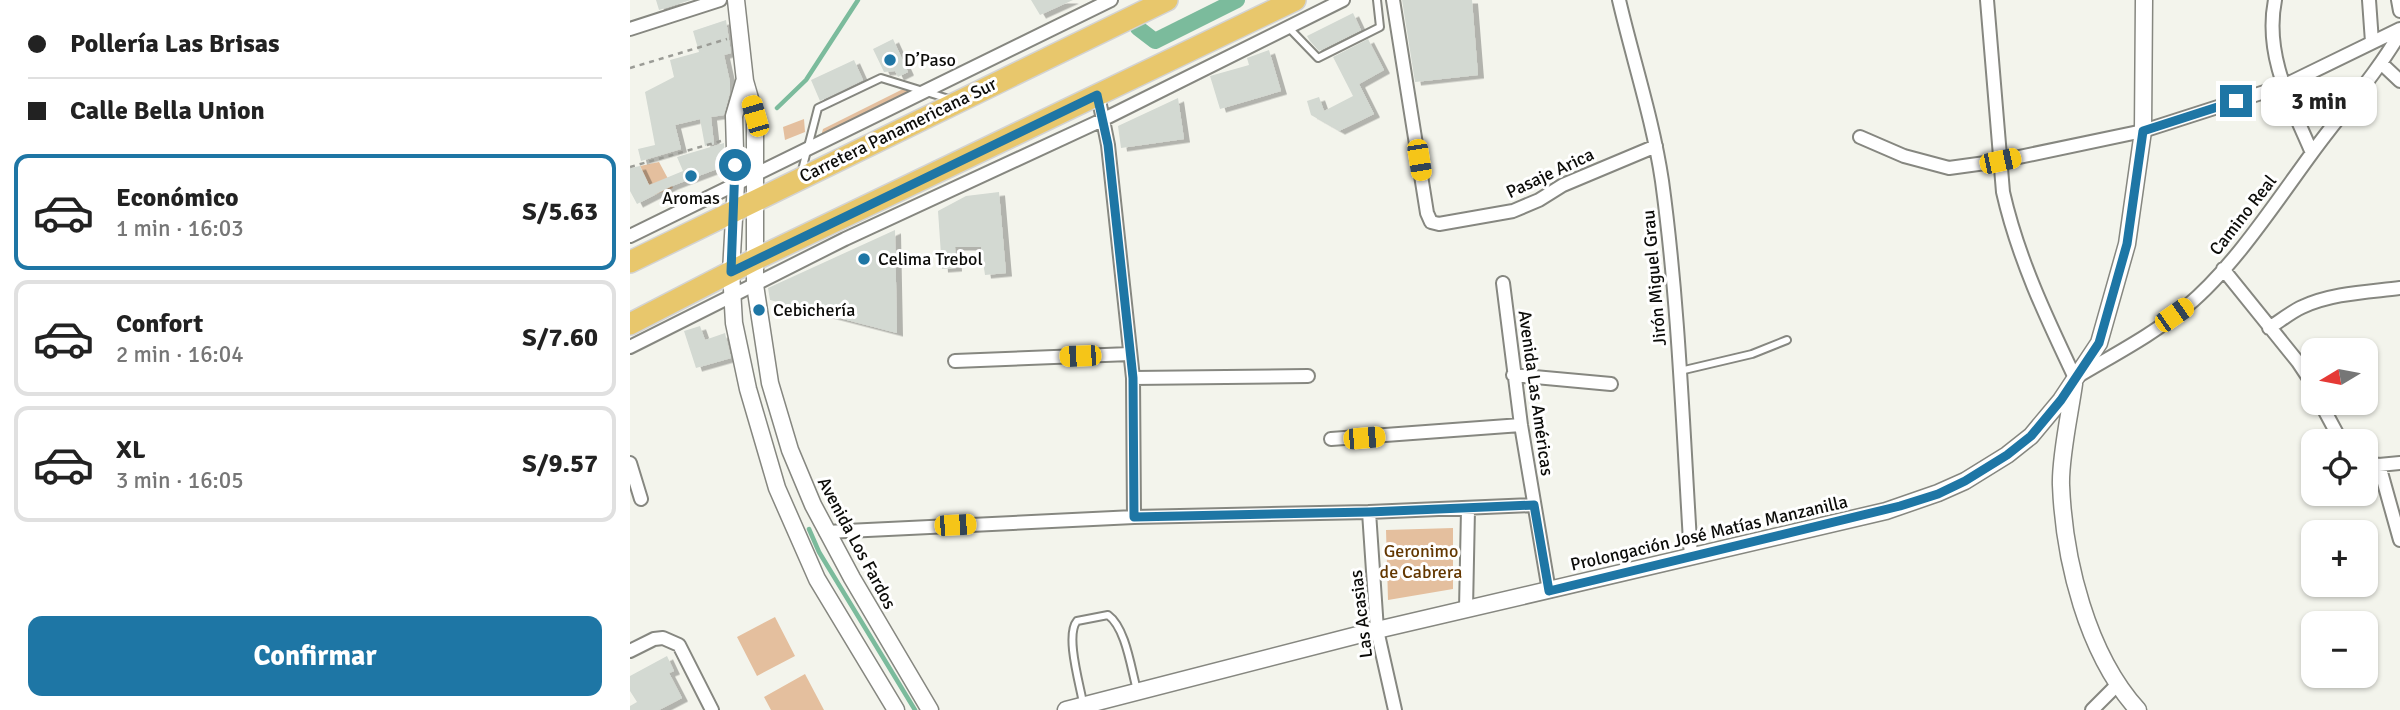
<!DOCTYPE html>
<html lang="es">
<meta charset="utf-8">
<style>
body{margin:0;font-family:Signika,sans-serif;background:#f2f2f2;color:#222;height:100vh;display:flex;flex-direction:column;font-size:26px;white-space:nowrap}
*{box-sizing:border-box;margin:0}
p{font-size:23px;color:#767676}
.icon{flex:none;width:38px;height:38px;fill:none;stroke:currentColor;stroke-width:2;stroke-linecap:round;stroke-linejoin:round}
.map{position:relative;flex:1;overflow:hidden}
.side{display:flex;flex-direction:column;background:#fff;width:630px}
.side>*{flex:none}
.guide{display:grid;align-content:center;height:154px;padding:0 28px;background:#fff}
.needle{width:46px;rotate:260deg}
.tools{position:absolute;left:1671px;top:338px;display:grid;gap:14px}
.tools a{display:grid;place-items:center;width:77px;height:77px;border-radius:14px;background:#fff;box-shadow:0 2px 5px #0004;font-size:35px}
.end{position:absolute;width:32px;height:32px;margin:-16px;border:9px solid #1e76a5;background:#fff;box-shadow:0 0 0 4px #fff}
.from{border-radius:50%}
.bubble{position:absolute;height:49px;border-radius:14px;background:#fff;box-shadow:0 2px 5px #0004;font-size:23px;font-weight:700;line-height:49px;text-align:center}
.car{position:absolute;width:21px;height:42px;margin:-21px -10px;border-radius:9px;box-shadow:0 0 5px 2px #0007;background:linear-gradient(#f5c518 24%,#345 0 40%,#f5c518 0 76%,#345 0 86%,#f5c518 0)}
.guide b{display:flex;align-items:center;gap:24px;height:66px;font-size:26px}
.guide b+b{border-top:2px solid #e0e0e0}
.guide i{width:18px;height:18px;background:#222}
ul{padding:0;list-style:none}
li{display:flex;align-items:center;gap:21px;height:116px;margin:0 14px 10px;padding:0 14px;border:4px solid #e0e0e0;border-radius:14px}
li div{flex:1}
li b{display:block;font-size:26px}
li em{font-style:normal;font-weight:700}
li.selected{border-color:#1e76a5}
li>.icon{width:63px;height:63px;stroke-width:1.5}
.action{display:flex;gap:14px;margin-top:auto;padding:14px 28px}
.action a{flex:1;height:80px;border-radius:14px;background:#1e76a5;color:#fff;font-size:28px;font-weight:700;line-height:80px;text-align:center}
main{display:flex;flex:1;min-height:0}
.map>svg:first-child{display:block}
</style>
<main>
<section class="side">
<div class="guide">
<b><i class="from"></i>Pollería Las Brisas</b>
<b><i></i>Calle Bella Union</b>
</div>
<ul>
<li class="selected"><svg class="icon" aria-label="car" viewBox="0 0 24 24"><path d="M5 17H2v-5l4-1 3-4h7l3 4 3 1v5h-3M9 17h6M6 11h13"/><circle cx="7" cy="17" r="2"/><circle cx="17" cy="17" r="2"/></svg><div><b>Económico</b><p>1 min · 16:03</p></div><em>S/5.63</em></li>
<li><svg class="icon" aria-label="car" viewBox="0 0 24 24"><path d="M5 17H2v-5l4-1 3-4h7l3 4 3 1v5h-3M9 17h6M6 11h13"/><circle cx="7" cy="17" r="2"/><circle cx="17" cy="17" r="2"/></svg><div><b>Confort</b><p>2 min · 16:04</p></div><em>S/7.60</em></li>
<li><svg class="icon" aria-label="car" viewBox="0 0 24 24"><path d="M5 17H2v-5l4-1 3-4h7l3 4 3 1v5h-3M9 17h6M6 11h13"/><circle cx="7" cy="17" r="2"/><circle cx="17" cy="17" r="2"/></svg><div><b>XL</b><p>3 min · 16:05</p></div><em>S/9.57</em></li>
</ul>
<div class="action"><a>Confirmar</a></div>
</section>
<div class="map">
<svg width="1770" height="710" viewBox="0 0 1770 710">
<defs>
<filter id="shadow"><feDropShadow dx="6" dy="3.5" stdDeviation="0" flood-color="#0004"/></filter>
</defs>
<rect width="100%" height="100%" fill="#f3f4ec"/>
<path fill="#e4bf9e" d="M273,89L281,93L191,136L193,129Z
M174,119L175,132L155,140L153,127Z
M29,162L43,188L24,195L10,166Z
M823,528V589L758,600L756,530Z
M145,617L165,656L127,676L107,637Z
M175,674L194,710H141L134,697Z"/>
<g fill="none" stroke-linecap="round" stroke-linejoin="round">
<path stroke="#7bbb9c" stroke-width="4.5" d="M147,108L176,80L228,0
M179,529L189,552L285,710"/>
<path stroke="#7bbb9c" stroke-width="16" d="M508,28L525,41L607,0"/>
</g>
<path fill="#d3d9d2" filter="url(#shadow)" d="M26,0H61L29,10Z
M401,0H443L410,15Z
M772,0H842L848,75L785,82Z
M723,13L731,30L689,51L680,41L677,36Z
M96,20L101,53L94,55L100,82V92L94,115L81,117L84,144L75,146L70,119L45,125L51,149L11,161L8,149L25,145L15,92L44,77L40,60L69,52L63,31Z
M263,39L278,72L268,77L265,71L254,72L243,49Z
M738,39L754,70L729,84L744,114L709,131L681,115L677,101L689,97L694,111L723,96L703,57Z
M639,50L651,91L590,109L580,76L619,65L617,58Z
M224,60L233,80L190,101L181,80Z
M548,98L554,139L491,148L488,126Z
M94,143L95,166L42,186L7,204L0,191V168L10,166L19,185L53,171L47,157Z
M369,192L376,273L355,275L351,247H325L326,268L312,269L308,211L336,196Z
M265,230L267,333L140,300L138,288Z
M70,326L75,340L95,333L101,358L66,368L54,331Z
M37,656L44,671L39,673L52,698L29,710H0V706L7,702L0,691V676Z"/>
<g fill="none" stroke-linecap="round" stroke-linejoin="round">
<g stroke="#868780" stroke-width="10">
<path id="service" d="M659,28L688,58L750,27L747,0
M171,174L188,108L251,78L319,99
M1050,371L1122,354L1157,340
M453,703C450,685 435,635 447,621L478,615C496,628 501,669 507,690"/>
</g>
<g stroke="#868780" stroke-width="16">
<path id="minor" d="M763,0L797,213L801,222L809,224L883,211L909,200L933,185L1026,146
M989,0C1003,60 1023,120 1032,181C1049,305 1053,432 1061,557
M1357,0L1373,192C1388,258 1416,317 1445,378C1483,355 1523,335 1557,306C1603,268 1646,202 1682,153C1711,113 1745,76 1770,33
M1645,0C1634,55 1661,104 1682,153
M1739,0L1742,42
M1768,0L1770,11
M0,29L90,0
M1752,64L1770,81
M468,95L478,145L503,378L504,517
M1230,137L1274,156L1319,168L1370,161L1513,131L1653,86L1770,29
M0,236L481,0
M1593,269L1668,362L1684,386
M873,283L891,425L919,591
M1639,328C1650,321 1661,312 1672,307C1702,293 1738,292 1770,288
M0,347L215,239L472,120L713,0
M325,361L500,354
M883,375L981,384
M503,378L678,376
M1690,402L1711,441
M701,439L891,425
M0,463L11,499
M1736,463L1749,465L1770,463
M1749,465L1770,540
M739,512L747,630L765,710
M196,532L504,517L739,512L904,505
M836,609L838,509
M0,651L24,639L33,638L49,645L82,710
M1462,710L1487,685"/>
</g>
<g stroke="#868780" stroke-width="19">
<path id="tertiary" d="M106,0L115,81L125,116V285L140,383L160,450L183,505L222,578L300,710
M114,82L104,116L106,183L101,272L104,323L118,389L147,488L187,579L266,710
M1444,384C1440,413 1430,457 1431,485C1434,560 1457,654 1508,710
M436,710L747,630L1256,511L1308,493L1335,481L1377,455L1401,436L1431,400L1469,343L1497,244L1513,131L1514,0"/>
</g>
<g stroke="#d3d3d3" stroke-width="24">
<path id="trunk" d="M0,262L537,0
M0,324L124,260L665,0"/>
</g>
<path stroke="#9b9c96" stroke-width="2.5" stroke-dasharray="5 5" stroke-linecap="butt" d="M0,68L97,39
M0,167L91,141"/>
<use href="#service" stroke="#fff" stroke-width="6"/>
<use href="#minor" stroke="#fff" stroke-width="12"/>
<use href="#tertiary" stroke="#fff" stroke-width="16"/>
<use href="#trunk" stroke="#e8c76c" stroke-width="21"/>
</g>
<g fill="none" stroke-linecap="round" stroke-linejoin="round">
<path stroke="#1e76a5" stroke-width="9" d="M105,165L101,272L467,95L478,145L503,378L504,517L739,512L904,505L919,591L1270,506L1308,494L1335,481L1377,455L1401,436L1431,400L1469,343L1497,244L1513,131L1606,101"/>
</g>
<g fill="#1e76a5" stroke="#fff" stroke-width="2.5">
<circle cx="260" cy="60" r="7"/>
<circle cx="61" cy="176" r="7"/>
<circle cx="234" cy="259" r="7"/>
<circle cx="129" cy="310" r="7"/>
</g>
<g text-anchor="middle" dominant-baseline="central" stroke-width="6" stroke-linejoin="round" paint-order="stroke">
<g font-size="18" fill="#0c0c09" stroke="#fff" text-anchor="start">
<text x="274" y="60">D’Paso</text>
<text x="61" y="198" text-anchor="middle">Aromas</text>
<text x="248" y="259">Celima Trebol</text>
<text x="143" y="310">Cebichería</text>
</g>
<g font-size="18" fill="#0c0c09" stroke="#fff">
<text transform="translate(268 130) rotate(-26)">Carretera Panamericana Sur</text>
<text transform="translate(920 173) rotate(-25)">Pasaje Arica</text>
<text transform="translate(1613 215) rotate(-52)">Camino Real</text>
<text transform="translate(1024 278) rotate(-95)">Jirón Miguel Grau</text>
<text transform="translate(906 393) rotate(82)">Avenida Las Américas</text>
<text transform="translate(1079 533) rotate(-13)">Prolongación José Matías Manzanilla</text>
<text transform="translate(227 543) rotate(62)">Avenida Los Fardos</text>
<text transform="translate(731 614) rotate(-97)">Las Acasias</text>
</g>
<g font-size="18" fill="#633700" stroke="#fff">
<text x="791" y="551">Geronimo<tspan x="791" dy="21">de Cabrera</tspan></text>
</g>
</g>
</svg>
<div class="tools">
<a><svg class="needle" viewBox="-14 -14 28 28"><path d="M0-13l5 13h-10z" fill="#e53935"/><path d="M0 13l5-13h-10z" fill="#767676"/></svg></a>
<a><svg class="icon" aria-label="locate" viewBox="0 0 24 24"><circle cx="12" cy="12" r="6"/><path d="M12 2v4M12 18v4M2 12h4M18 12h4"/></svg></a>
<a>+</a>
<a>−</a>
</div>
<i class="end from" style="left:105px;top:165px"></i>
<i class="end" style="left:1606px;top:101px"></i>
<div class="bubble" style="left:1631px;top:77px;width:116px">3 min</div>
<i class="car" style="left:125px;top:116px;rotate:344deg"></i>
<i class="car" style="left:789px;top:160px;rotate:171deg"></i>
<i class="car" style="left:1370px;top:161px;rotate:78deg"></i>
<i class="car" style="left:1544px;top:315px;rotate:55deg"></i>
<i class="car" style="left:450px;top:356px;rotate:268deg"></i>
<i class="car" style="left:734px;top:438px;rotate:85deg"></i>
<i class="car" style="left:325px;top:525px;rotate:87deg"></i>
</div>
</main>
